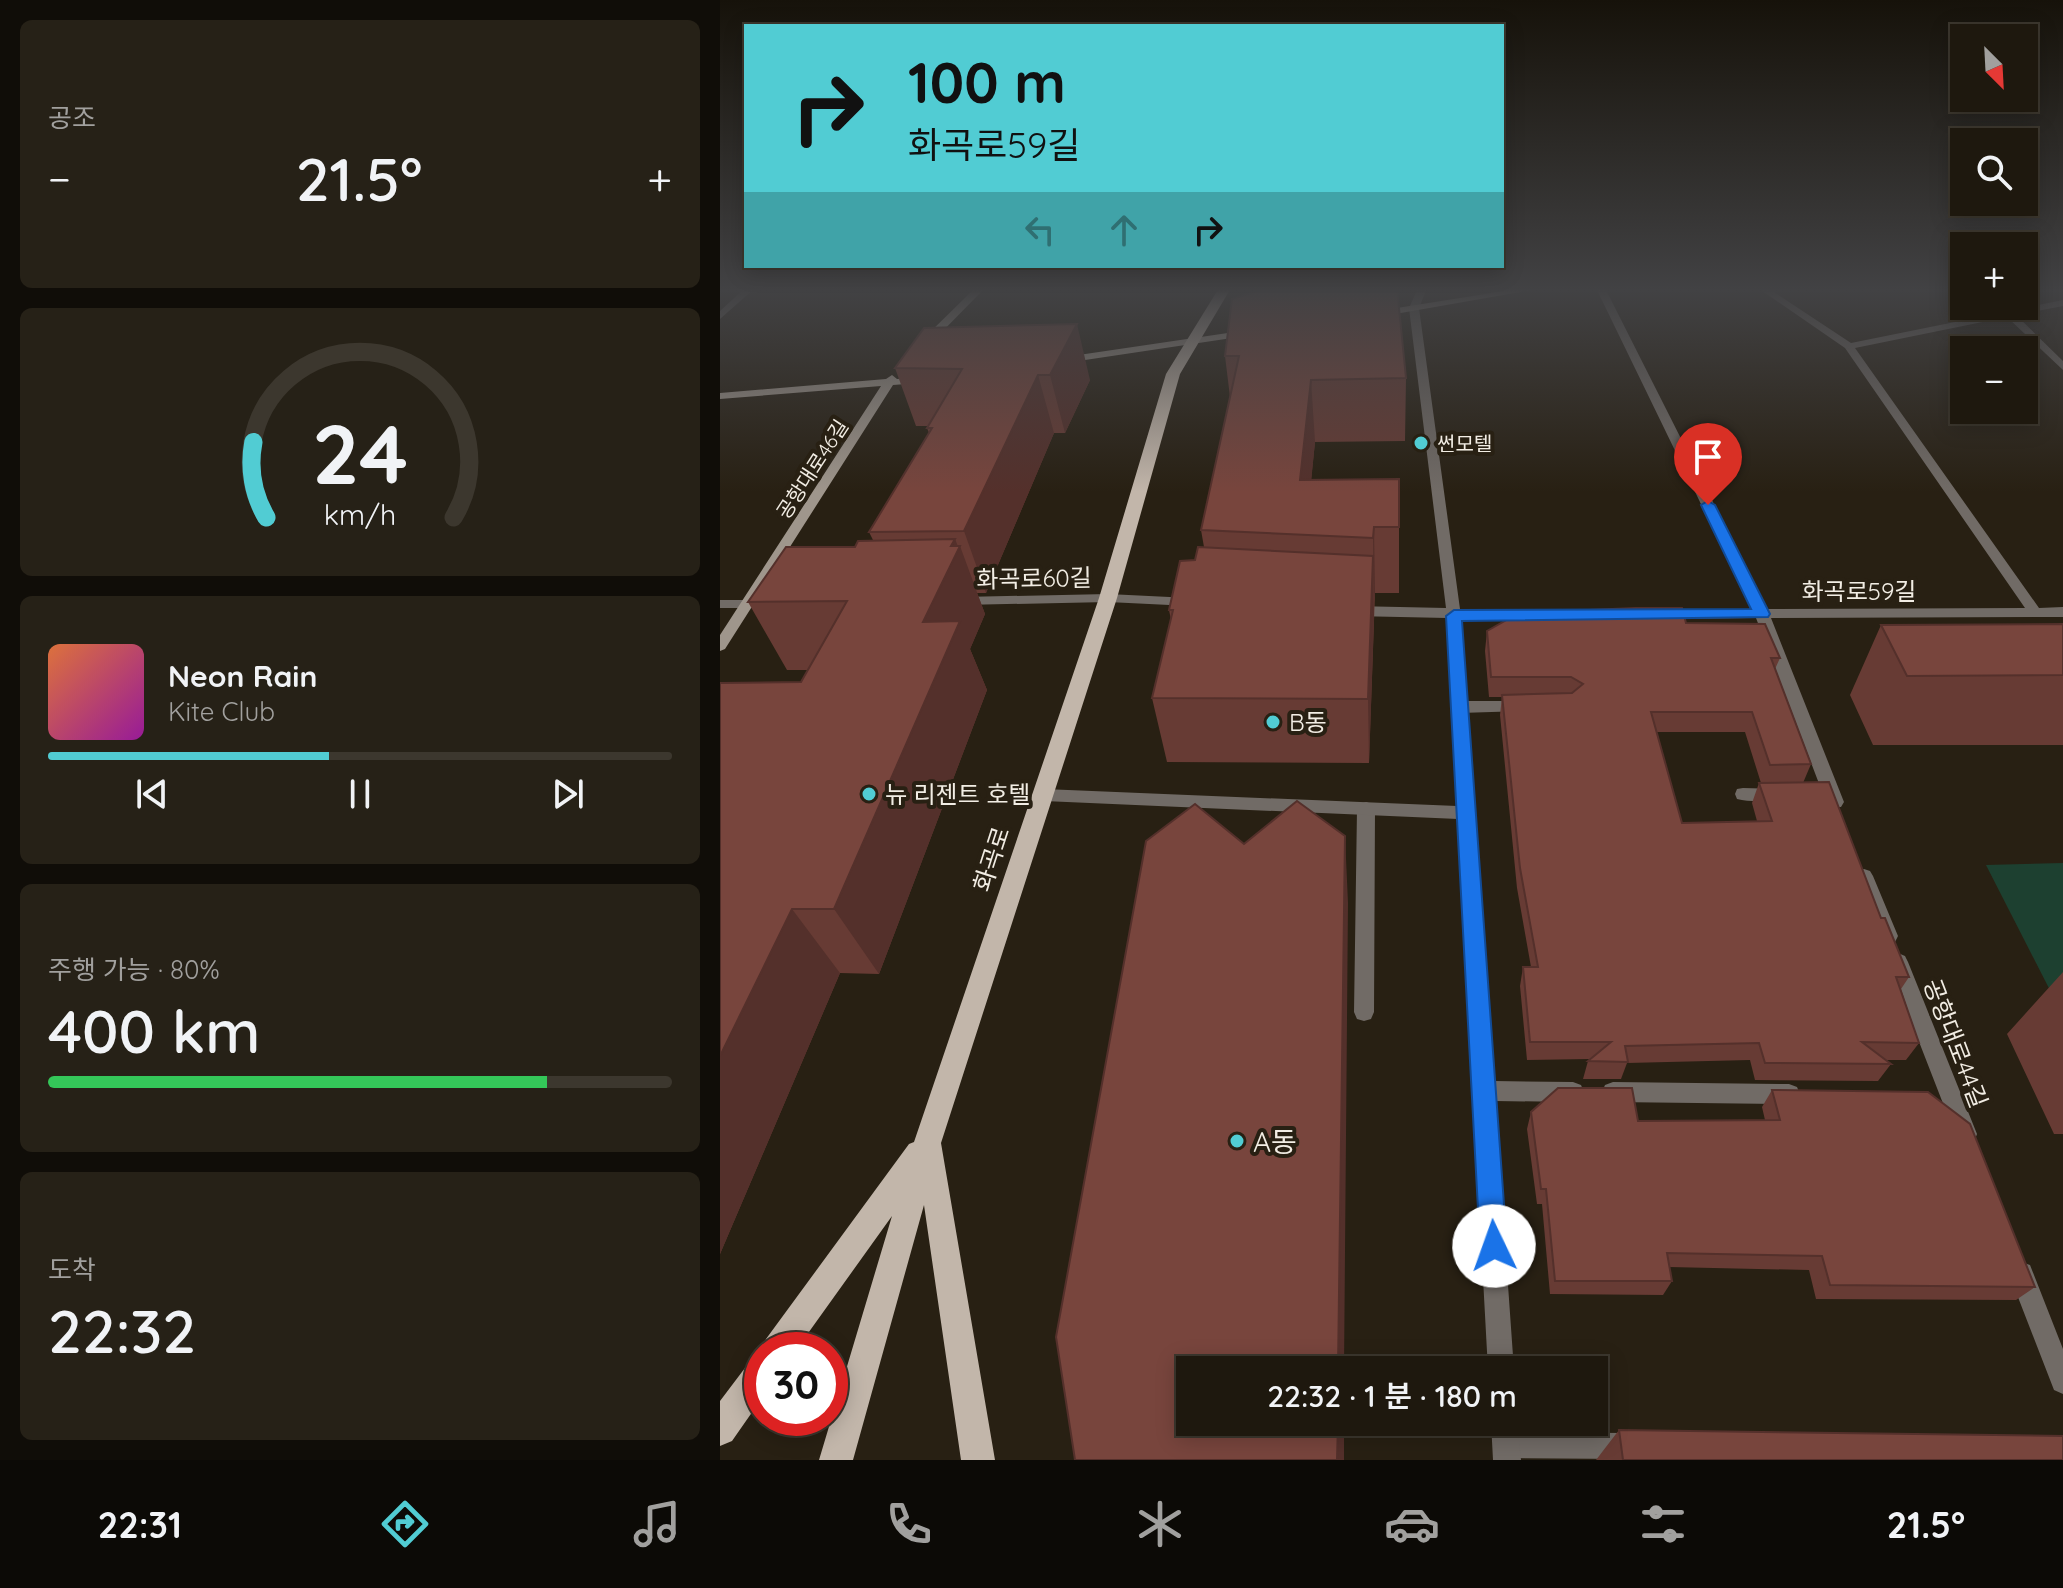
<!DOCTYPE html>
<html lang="ko">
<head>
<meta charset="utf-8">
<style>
  :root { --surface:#1e180e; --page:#262117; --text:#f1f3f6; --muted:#a1a09e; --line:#3c372e; --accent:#51ccd3 }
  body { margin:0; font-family:Quicksand,"Noto Sans KR",sans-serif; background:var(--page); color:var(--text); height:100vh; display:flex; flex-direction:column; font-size:30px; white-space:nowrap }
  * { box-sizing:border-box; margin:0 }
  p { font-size:26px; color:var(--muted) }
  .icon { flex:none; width:44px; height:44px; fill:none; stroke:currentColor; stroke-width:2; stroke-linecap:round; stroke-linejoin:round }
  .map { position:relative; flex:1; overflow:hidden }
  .sheet { display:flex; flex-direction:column; gap:20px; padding:20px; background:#100d08; width:720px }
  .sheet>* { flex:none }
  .banner { position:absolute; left:24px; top:24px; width:760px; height:244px; border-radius:0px; box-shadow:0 4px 20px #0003,0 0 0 2px var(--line); background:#51ccd3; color:#111; overflow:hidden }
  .needle { width:52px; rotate:156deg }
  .fabs { position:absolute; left:1230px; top:24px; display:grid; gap:16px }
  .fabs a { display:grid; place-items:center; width:88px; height:88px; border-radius:0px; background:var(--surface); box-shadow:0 4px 20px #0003,0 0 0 2px var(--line); font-size:40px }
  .speed { position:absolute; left:24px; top:1332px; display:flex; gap:16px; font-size:40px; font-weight:700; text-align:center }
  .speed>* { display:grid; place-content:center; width:104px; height:104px; border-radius:50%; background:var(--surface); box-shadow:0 4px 20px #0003,0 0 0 2px var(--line); line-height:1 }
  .speed .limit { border:12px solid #d22; background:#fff; color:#111 }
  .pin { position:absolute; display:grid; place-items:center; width:68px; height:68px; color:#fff; margin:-82px -34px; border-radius:50% 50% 50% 0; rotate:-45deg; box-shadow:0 0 8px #0007 }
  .pin .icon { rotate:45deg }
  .me { position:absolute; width:88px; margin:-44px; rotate:357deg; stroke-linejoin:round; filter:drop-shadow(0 0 6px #0008) }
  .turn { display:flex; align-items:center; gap:28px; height:168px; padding:0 32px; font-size:36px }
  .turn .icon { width:104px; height:104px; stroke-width:2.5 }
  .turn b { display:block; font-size:56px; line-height:68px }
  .lanes { display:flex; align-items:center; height:76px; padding:0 32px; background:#0003; justify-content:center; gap:40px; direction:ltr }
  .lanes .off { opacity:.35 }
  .big { font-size:60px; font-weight:600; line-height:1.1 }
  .sheet .card { flex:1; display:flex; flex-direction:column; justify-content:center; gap:12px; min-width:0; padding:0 28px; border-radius:12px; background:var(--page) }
  .sheet .dial { align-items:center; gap:0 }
  .dial svg { height:208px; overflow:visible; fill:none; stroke:var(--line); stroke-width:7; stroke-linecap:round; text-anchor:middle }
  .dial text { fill:var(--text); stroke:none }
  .song { display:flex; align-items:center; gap:24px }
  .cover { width:96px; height:96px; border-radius:12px; background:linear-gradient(135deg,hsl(20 70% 55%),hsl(300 70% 35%)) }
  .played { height:8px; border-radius:4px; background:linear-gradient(90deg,var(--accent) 45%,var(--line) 45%) }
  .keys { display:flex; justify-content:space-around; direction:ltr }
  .heat { display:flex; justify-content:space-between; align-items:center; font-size:44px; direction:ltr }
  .charge { height:12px; border-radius:6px; background:linear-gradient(90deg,#34c759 80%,var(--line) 0) }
  .trip { position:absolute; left:456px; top:1356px; width:432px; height:80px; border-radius:0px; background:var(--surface); box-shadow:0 4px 20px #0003,0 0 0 2px var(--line); font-weight:600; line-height:80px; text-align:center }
  .tabs { display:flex; height:128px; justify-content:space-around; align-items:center; background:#0c0a06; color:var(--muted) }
  .tabs .icon { width:56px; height:56px }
  .tabs .active { color:var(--accent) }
  .tabs b { font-size:36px; color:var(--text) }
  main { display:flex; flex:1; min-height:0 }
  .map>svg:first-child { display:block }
  .green { fill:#1d4030 }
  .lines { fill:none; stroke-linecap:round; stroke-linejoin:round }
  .lane { fill:#716b66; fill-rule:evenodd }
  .street { fill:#716b66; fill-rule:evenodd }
  .secondary { fill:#9f968c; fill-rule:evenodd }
  .primary { fill:#c2b6aa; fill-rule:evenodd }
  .wall { fill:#673b34; fill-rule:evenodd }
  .shaded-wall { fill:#54302b }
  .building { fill:#78453d; stroke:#54302b; stroke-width:2 }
  .route { fill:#1a73e8; stroke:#114b97; stroke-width:2 }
  .poi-dot { fill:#51ccd3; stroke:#282013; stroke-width:3 }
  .labels { text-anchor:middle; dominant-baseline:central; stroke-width:8; stroke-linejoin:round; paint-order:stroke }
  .far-poi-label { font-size:20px; fill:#f2ede4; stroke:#282013; text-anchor:start }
  .far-street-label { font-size:20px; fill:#f2ede4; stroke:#282013 }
  .street-label { font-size:24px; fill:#f2ede4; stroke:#282013 }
  .poi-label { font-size:24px; fill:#f2ede4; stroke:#282013; text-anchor:start }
  .near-poi-label { font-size:28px; fill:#f2ede4; stroke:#282013; text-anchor:start }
</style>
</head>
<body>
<main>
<section class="sheet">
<div class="card"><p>공조</p>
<div class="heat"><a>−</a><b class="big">21.5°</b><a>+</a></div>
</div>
<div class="card dial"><svg viewBox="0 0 100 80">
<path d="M14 69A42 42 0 1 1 86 69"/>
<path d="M14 69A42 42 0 0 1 9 40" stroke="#51ccd3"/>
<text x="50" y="56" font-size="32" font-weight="700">24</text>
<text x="50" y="72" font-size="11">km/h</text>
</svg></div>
<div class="card">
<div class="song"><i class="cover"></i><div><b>Neon Rain</b><p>Kite Club</p></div></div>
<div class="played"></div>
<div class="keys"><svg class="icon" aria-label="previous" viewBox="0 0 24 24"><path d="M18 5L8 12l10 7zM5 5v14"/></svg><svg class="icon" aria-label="pause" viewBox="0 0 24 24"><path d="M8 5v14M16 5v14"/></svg><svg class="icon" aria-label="next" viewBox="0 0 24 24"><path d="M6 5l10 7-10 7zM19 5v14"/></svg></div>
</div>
<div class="card"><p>주행 가능 · 80%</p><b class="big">400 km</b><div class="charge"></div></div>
<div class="card"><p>도착</p><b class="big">22:32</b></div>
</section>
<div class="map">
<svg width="1343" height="1460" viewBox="0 0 1343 1460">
  <rect width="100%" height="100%" fill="#282013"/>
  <path class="green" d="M 1343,863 L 1343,1000 L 1335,1000 L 1266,865 Z"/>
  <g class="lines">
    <path class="lane" d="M 740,701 L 803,701 L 811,706 L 803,711 L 740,713 L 732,707 Z
      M 1023,788 L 1060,789 L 1062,794 L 1060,799 C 1048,802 1029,802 1017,799 L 1015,794 L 1017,789 Z
      M 646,802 L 652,804 L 655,809 L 654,1012 L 651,1019 L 644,1021 L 637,1019 L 634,1012 L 637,809 L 640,804 Z
      M 786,1432 L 905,1433 L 914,1437 L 918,1446 L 914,1455 L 905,1459 L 786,1458 L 777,1454 L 773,1445 L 777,1436 Z"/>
    <path class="street" d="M 25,288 L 35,288 L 0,319 L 0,311 Z
      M 698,288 L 707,288 L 699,308 L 740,609 L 814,610 L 821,615 L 814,620 L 741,618 L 774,1081 L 853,1082 L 861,1085 L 864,1092 L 861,1099 L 853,1102 L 775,1101 L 794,1370 L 768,1370 L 738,819 L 324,801 L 318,800 L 316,795 L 318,790 L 324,789 L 737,806 L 727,618 L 633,616 L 626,611 L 633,606 L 726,608 L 689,308 Z
      M 876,288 L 885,288 L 1047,609 L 1305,608 L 1125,348 L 1038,288 L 1048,288 L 1131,343 L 1343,300 L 1343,306 L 1296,315 L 1343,361 L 1343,370 L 1287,317 L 1135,348 L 1319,608 L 1343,607 L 1343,617 L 1051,618 L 1124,802 L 1121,807 L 1109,807 L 1106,802 L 1036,618 L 945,619 L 938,614 L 945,609 L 1032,609 Z
      M 388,594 L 470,598 L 477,602 L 470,606 L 388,602 L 242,605 L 235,601 L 242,597 Z
      M 0,600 L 42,600 L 49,604 L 42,608 L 0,608 Z
      M 1144,869 L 1150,871 L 1153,876 L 1178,936 L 1175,942 L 1168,944 L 1161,942 L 1158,936 L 1135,876 L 1138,871 Z
      M 1178,953 L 1185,956 L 1188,962 L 1257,1134 L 1254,1142 L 1246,1145 L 1238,1142 L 1168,962 L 1171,956 Z
      M 893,1082 L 1069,1084 L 1077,1087 L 1080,1094 L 1077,1101 L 1069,1104 L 893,1102 L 885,1099 L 882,1092 L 885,1085 Z
      M 1301,1262 L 1310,1265 L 1343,1349 L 1343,1394 L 1334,1390 L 1289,1274 L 1292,1265 Z
      M 771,1422 L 797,1422 L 801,1460 L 773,1460 Z"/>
    <path class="secondary" d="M 255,288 L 265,288 L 211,343 L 203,343 L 203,339 Z
      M 803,288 L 823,288 L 658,317 L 653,314 L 658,311 Z
      M 528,330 L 532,331 L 532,335 L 345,363 L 340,360 L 345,357 Z
      M 172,375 L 177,379 L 199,377 L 204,380 L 199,383 L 173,385 L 5,649 L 0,651 L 0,635 L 161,386 L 0,399 L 0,393 L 166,379 Z"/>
    <path class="primary" d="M 499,288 L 511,288 L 460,374 L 397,598 L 221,1143 L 275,1460 L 241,1460 L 204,1205 L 133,1460 L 99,1460 L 172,1216 L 76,1350 L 41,1350 L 46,1339 L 189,1144 L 194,1142 L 379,598 L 446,374 Z
      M 42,1355 L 42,1398 L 12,1441 L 0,1446 L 0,1401 L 31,1360 Z"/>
  </g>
  <path class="wall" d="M 512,299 L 686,378 L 685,441 L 595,442 L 591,480 L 679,527 L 679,593 L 655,593 L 649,763 L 447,762 L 432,698 L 451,620 L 449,610 L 484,547 L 481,530 L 510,397 L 505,356 Z
    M 204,328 L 370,380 L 345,433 L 334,433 L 266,593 L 257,593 L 265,614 L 250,649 L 267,690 L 159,974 L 120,973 L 0,1254 L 0,683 L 81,682 L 88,670 L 67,670 L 28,602 L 135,547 L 153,540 L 149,532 L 209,433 L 207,428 L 208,426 L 196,426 L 175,368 Z
    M 966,623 L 1060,658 L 1055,669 L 1091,764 L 1083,783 L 1161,918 L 1189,977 L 1181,989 L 1199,1043 L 1186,1060 L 1166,1060 L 1171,1064 L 1158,1081 L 1035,1080 L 1030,1060 L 907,1063 L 901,1079 L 863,1079 L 868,1061 L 870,1059 L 807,1060 L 800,986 L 803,967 L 811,967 L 797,888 L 780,715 L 782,697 L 769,697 L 765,651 L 767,631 ZM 937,732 L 1025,732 L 1041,783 L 1039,783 L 1032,803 L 1037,821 L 962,823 Z
    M 1343,624 L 1343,745 L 1153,745 L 1130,695 L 1161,625 Z
    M 1343,972 L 1343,1134 L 1334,1134 L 1287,1034 Z
    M 1052,1090 L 1315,1287 L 1296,1300 L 1096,1299 L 1089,1270 L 949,1267 L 952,1281 L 943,1295 L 830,1294 L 822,1204 L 817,1204 L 807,1129 L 811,1112 L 918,1121 L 1045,1120 L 1042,1107 Z
    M 899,1430 L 903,1460 L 876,1460 Z"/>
  <path class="shaded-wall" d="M 357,324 L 370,380 L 345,433 L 330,375 Z
    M 318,375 L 334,433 L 266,593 L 244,531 Z
    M 591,380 L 595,442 L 586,535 L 580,480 Z
    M 654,527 L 655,593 L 654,604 L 653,538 Z
    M 235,539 L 239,549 L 240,546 L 265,614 L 250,649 L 267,690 L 159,974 L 114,909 L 203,622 Z
    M 653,556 L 654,619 L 649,763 L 648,699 Z
    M 625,836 L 628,903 L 624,1370 L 618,1370 Z
    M 72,909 L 120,973 L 0,1254 L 0,1056 Z
    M 618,1422 L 624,1422 L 624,1460 L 617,1460 Z"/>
  <path class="building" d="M 548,288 L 677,288 L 686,378 L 591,380 L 580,480 L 679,479 L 679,527 L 654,527 L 653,538 L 481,530 L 519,356 L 505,356 L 512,299 Z
    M 357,324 L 330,375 L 318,375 L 244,531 L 149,532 L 212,428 L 207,428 L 242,369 L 175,368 L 204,328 Z
    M 235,539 L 231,546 L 240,546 L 203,622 L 240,621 L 114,909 L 72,909 L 0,1056 L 0,683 L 81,682 L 127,601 L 28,602 L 66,547 L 135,547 L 138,541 Z
    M 478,547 L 653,556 L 648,699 L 432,698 L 453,610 L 449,610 L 460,561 L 475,560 Z
    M 915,608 L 962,608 L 966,623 L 1045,624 L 1060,658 L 1051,658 L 1091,764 L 1050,765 L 1032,712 L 931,712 L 962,823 L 1052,821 L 1039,783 L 1109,782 L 1161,918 L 1165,918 L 1189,977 L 1176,977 L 1199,1043 L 1142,1042 L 1171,1064 L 1045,1063 L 1039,1043 L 905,1046 L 908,1062 L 868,1061 L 891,1042 L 810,1042 L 803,967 L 818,967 L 800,868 L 782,695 L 852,693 L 863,684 L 851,677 L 771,677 L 767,631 L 799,613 Z
    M 1343,624 L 1343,675 L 1187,676 L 1161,625 Z
    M 577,801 L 625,836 L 618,1370 L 470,1370 L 470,1422 L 618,1422 L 617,1460 L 355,1460 L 336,1337 L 426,841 L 475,804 L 524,844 Z
    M 838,1088 L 912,1088 L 918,1121 L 1060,1120 L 1052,1090 L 1208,1092 L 1250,1124 L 1315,1287 L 1110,1285 L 1102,1256 L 947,1253 L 952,1281 L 835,1281 L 826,1189 L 821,1189 L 811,1112 Z
    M 899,1430 L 1343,1436 L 1343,1460 L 903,1460 Z"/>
  <linearGradient id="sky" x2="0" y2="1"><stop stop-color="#16120a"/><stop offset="0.59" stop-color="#424244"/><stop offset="1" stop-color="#424244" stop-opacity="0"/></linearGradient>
  <rect width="1343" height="492" fill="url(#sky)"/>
  <path class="route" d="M 988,501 L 995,505 L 1050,614 L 1048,617 L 742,621 L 787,1246 L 783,1256 L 774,1260 L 764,1256 L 760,1246 L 726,616 L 734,610 L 1031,609 L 981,505 Z"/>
  <g class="poi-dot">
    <circle cx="701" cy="443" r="8"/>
    <circle cx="553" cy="722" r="8"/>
    <circle cx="149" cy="794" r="8"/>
    <circle cx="517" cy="1141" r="8"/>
  </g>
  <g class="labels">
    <g class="far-poi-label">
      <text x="717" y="443">썬모텔</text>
    </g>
    <g class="far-street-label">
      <text transform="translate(92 469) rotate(-57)">공항대로46길</text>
    </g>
    <g class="street-label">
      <text transform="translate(314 578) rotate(-1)">화곡로60길</text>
      <text x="1139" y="591">화곡로59길</text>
      <text transform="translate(271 859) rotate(-72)">화곡로</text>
      <text transform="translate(1236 1043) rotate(69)">공항대로44길</text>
    </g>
    <g class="poi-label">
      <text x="569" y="722">B동</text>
      <text x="165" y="794">뉴 리젠트 호텔</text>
    </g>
    <g class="near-poi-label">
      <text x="533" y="1141">A동</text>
    </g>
  </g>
</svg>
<div class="fabs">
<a><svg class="needle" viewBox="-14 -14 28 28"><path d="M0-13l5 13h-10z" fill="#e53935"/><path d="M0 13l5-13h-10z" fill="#a1a09e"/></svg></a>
<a><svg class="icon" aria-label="search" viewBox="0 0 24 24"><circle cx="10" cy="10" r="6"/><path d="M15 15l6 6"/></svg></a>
<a>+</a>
<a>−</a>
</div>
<div class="speed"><div class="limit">30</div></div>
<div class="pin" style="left:988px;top:505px;background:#d93025"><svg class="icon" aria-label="arrive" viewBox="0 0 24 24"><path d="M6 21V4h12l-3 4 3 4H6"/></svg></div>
<svg class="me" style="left:774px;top:1246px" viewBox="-20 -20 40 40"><circle r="19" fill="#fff"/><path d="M0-13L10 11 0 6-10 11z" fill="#1a73e8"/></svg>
<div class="trip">22:32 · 1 분 · 180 m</div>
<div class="banner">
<div class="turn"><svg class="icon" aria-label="right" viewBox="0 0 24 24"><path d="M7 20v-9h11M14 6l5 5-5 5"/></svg><div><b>100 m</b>화곡로59길</div></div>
<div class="lanes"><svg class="icon off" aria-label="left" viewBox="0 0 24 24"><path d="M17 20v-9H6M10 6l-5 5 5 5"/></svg><svg class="icon off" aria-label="ahead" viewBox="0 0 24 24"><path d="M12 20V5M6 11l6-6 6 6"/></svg><svg class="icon" aria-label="right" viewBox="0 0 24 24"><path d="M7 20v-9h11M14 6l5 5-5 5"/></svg></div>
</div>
</div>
</main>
<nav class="tabs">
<b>22:31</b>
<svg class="icon active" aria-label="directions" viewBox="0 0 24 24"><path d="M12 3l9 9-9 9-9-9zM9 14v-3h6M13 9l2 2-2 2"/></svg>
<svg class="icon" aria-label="music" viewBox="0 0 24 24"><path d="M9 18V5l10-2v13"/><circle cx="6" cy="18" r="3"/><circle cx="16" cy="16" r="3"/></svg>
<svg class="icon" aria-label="phone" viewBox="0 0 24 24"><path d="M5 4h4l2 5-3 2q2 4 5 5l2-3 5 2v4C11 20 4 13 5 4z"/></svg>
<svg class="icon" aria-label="climate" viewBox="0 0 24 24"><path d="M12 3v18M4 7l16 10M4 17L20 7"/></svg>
<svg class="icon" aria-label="car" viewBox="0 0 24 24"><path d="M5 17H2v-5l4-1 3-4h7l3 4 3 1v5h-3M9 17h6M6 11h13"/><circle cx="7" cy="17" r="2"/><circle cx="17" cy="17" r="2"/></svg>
<svg class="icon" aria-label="filters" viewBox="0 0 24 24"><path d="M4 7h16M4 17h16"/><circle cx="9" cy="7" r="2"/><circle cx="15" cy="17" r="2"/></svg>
<b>21.5°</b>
</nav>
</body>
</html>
